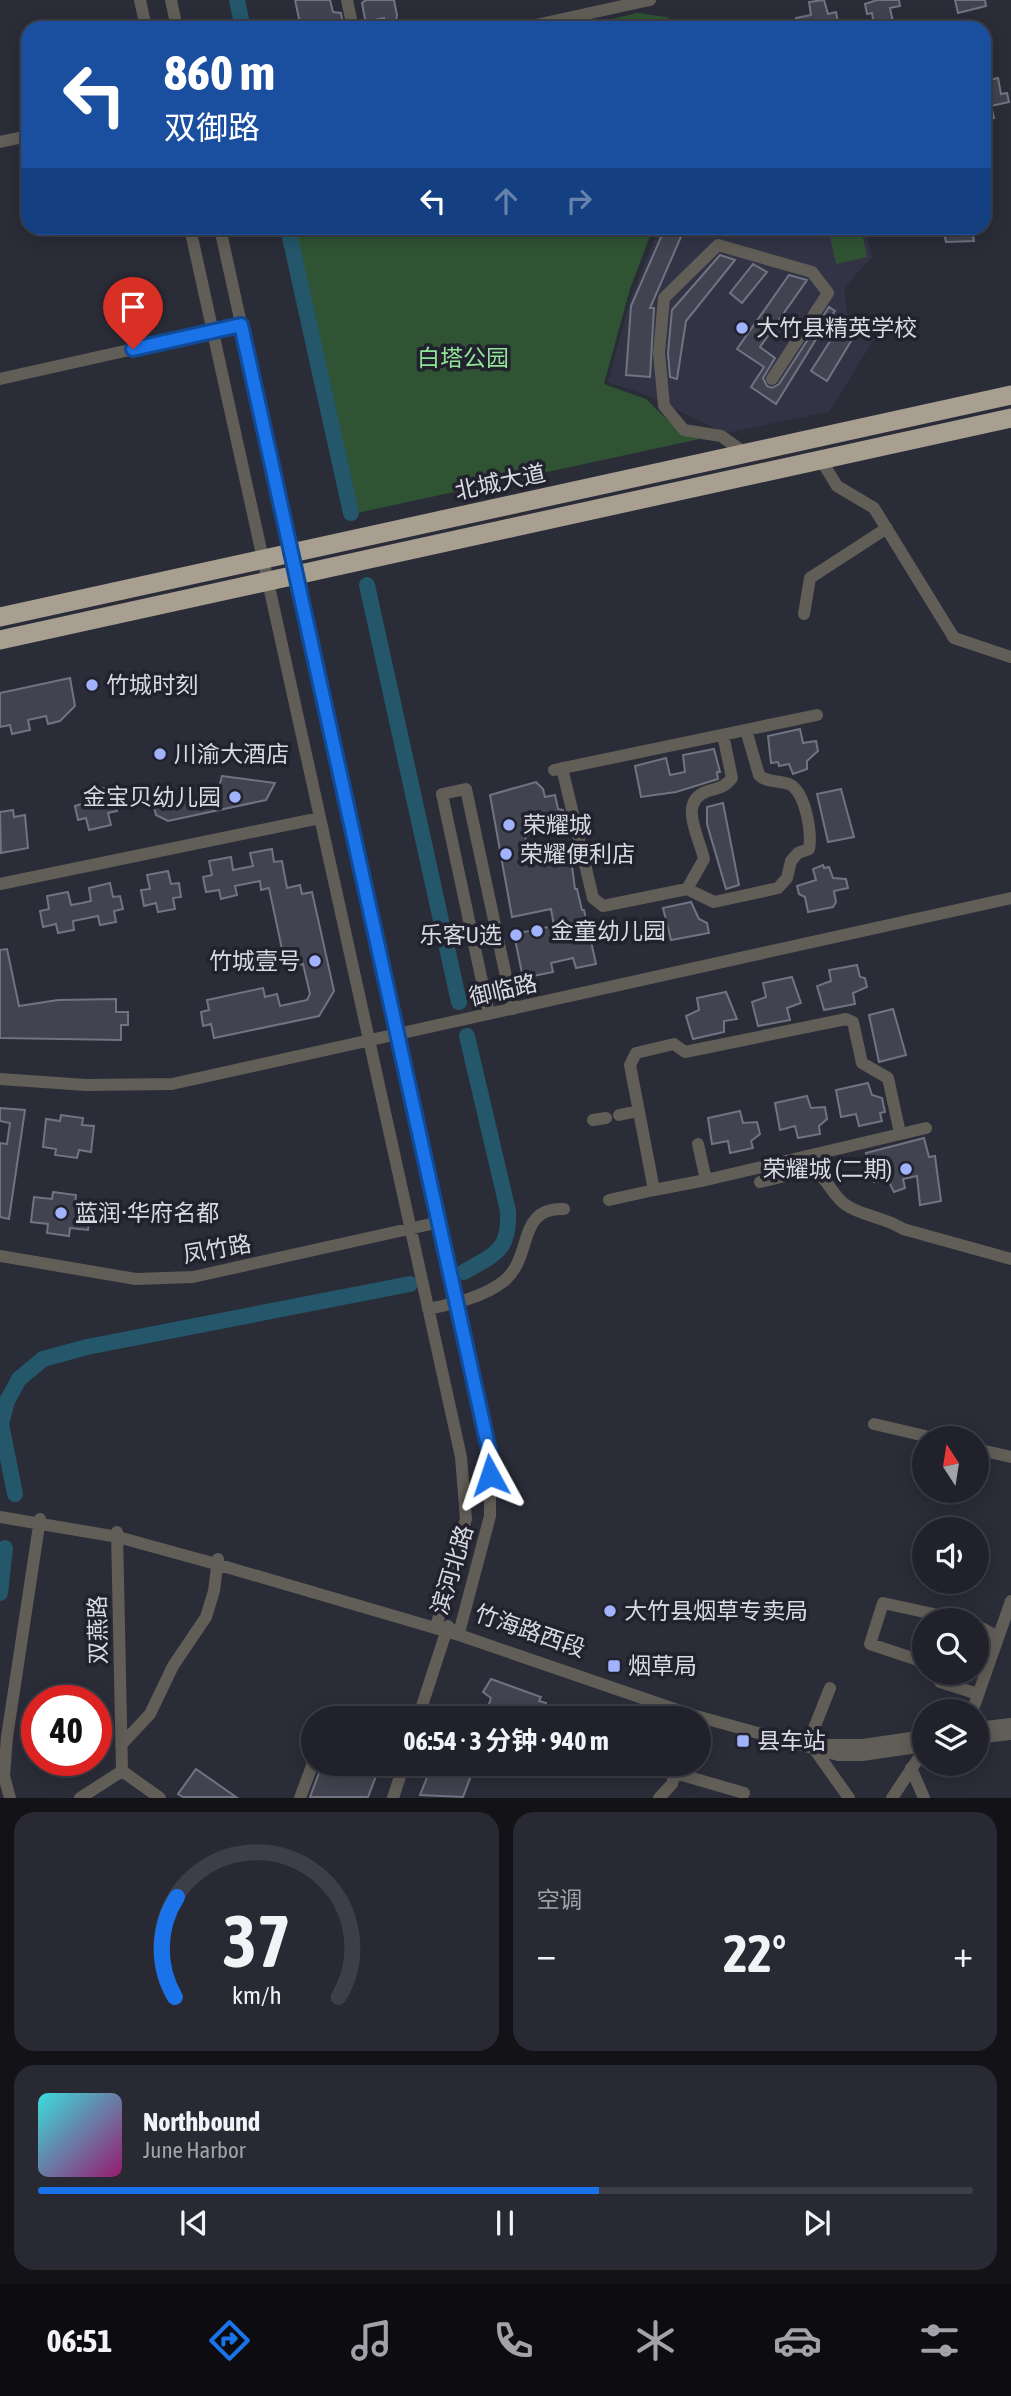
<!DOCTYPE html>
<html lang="zh">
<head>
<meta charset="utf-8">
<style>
  :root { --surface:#20212a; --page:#282932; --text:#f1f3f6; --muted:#a2a3a8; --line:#3d3e47; --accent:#1a73e8 }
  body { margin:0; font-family:"Asap Condensed","Noto Sans SC",sans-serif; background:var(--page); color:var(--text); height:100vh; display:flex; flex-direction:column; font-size:26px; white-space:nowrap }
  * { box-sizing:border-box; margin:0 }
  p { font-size:23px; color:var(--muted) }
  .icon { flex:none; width:38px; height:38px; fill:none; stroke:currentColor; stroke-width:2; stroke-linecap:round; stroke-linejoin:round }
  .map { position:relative; height:1798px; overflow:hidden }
  .panel { display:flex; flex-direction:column; gap:14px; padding:14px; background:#121217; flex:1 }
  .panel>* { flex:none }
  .hud { position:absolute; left:21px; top:21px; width:970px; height:214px; border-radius:21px; box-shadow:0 4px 18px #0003,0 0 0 2px var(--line); background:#1a4fa0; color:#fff; overflow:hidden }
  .needle { width:46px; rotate:348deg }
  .buttons { position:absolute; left:912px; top:1426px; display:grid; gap:14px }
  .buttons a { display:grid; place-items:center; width:77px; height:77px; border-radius:50%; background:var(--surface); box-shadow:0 4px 18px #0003,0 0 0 2px var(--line); font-size:35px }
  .speed { position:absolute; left:21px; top:1685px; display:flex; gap:14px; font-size:35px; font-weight:700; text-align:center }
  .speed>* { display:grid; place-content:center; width:91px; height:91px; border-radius:50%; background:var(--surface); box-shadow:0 4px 18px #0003,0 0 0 2px var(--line); line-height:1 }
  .speed .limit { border:10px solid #d22; background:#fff; color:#111 }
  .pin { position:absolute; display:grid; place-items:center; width:60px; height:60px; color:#fff; margin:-72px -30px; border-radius:50% 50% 50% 0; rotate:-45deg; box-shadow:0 0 7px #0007 }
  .pin .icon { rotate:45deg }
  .me { position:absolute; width:77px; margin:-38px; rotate:355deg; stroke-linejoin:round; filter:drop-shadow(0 0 5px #0008) }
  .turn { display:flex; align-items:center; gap:24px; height:147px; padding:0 28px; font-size:32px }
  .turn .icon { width:91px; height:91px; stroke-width:2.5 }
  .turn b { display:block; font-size:49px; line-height:60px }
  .lanes { display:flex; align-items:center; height:66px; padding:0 28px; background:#0003; justify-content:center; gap:35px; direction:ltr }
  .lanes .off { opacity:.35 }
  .big { font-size:52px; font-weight:700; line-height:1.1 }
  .panel .tile { flex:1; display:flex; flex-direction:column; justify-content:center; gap:10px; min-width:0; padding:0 24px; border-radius:21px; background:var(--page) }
  .panel .dial { align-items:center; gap:0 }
  .dial svg { height:182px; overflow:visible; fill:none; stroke:var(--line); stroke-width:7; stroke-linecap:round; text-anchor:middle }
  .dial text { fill:var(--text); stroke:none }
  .song { display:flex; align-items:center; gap:21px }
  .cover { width:84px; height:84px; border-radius:10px; background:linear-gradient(135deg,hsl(180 70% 55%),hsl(320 70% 35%)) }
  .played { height:7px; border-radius:4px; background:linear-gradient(90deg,var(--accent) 60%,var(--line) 60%) }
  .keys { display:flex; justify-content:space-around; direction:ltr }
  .heat { display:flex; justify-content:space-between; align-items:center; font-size:38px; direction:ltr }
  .panel .tiles { flex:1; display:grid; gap:14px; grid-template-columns:1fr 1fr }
  .tile:last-child { grid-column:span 2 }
  .trip { position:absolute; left:301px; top:1706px; width:410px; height:70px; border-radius:35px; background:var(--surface); box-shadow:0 4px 18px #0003,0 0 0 2px var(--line); font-weight:700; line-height:70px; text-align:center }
  .menu { display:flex; height:112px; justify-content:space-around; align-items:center; background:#0d0d11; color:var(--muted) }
  .menu .icon { width:49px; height:49px }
  .menu .active { color:var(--accent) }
  .menu b { font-size:32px; color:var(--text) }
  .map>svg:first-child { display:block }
  .built { fill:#323446 }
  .green { fill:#2f5333 }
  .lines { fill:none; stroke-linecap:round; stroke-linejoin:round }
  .river { stroke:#235769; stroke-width:16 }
  .building { fill:#414350; stroke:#717382; stroke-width:2 }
  .minor { stroke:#615d57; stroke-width:12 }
  .highway { stroke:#a89f91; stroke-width:19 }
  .route-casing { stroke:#114b97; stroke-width:18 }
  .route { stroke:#1a73e8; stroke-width:12 }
  .poi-dot { fill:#a1b3fd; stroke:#21222e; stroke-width:2.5 }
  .labels { text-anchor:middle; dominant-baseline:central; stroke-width:7; stroke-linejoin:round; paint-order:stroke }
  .poi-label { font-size:23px; fill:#d8d9e1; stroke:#21222e; text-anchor:start }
  .park-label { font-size:23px; fill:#90e397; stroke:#21222e }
  .street-label { font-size:23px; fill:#d8d9e1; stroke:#21222e }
</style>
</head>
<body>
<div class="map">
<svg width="1011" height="1798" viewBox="0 0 1011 1798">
  <rect width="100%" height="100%" fill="#2a2c38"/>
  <path class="built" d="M 659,228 L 865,228 L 872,257 L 844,288 L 848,319 L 876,336 L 829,412 L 725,433 L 646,395 L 608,382 L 630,300 Z"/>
  <path class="green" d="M 637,13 L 667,17 L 677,28 L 574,28 Z
    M 295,228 L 653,228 L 630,289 L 604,384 L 646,399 L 678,430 L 709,437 L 357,513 Z
    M 828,228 L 861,228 L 867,257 L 836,264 Z"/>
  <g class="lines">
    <path class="river" d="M 237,0 L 243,28
      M 288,228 L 351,513
      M 367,585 L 459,1002
      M 464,1272 C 495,1254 510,1251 508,1211 L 467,1036
      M 15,1494 L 1,1424 L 7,1401 L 19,1379 L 43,1359 L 87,1347 L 410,1284
      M 0,1593 L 5,1548"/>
  </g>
  <path class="building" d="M 295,0 L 330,0 L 333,12 L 341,13 L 343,24 L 337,28 L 301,28 Z
    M 366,0 L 394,0 L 397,15 L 395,26 L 386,28 L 384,18 L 369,21 L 365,19 L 362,3 Z
    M 824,0 L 828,14 L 836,12 L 838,22 L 821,28 L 798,28 L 796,18 L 811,15 L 809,2 Z
    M 877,0 L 899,0 L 900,6 L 890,8 L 893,22 L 874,25 L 872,13 L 867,14 L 865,4 Z
    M 955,0 L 985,0 L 986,6 L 958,13 Z
    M 998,78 L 1001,94 L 1007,93 L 1009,102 L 991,106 L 994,118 L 984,120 L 984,81 Z
    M 665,228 L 683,232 L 650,308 L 654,308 L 650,377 L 626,375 L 631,306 Z
    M 943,228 L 972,230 L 974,241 L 946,242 Z
    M 720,255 L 735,260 L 686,321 L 677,379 L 670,377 L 668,353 L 672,310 Z
    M 753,264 L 767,272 L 742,303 L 730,293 Z
    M 789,275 L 807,280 L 760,347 L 775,358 L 763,378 L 767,386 L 772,388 L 779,384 L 829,307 L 835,311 L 832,315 L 857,331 L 827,381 L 811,371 L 834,335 L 823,328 L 776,404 L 751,387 L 764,367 L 737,349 Z
    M 70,678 L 75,706 L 60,721 L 48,724 L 46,716 L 28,720 L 30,730 L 12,734 L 10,725 L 0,727 L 0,693 Z
    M 800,729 L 803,743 L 816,741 L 818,751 L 807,761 L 807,769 L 793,774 L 789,764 L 779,766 L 778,762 L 771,763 L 768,736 Z
    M 714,749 L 720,772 L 717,772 L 718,779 L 676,792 L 641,797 L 635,766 L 666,758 L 670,775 L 685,772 L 683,755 Z
    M 222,776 L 275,783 L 266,800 L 168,821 L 156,815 L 154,807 L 217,794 Z
    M 536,782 L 543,789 L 545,797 L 555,795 L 558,809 L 563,810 L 565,827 L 525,836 L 530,859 L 560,854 L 561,859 L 571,858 L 575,889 L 577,889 L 582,910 L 584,910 L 596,964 L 576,968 L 573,958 L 551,963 L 553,972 L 523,978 L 514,934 L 554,926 L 551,909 L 512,917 L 490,795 Z
    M 105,788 L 107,798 L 113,796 L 117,811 L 108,813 L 111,825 L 89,830 L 86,818 L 78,820 L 75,806 L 85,803 L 82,793 Z
    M 841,789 L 854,837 L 828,842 L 817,794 Z
    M 723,803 L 739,885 L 726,889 L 707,824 L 707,807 Z
    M 13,810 L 14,817 L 25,815 L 28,848 L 1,853 L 0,812 Z
    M 272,849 L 274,862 L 282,861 L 287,888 L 300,885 L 302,894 L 312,892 L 334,991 L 319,1016 L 214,1038 L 211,1024 L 203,1026 L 201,1012 L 209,1010 L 207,1000 L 263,988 L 265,997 L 277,994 L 280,1006 L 307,1000 L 310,994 L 303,964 L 286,968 L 269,888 L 261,890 L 260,881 L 235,886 L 237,895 L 221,899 L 219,890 L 206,892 L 203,877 L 212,875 L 209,861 L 231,857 L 233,870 L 253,866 L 250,853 Z
    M 823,865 L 824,868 L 829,867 L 833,878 L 846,879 L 848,888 L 834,891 L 836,902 L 833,907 L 808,912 L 805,897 L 799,894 L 797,886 L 816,880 L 813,869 Z
    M 168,871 L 171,884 L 179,883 L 181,897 L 173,898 L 175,909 L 158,912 L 156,903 L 144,906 L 141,890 L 150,889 L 147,875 Z
    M 110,883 L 113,897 L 120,896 L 123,909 L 114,911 L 116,922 L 100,925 L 98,916 L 73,921 L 74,930 L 58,933 L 56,924 L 43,927 L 40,911 L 49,909 L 47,896 L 68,892 L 71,905 L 82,903 L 91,901 L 89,888 Z
    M 691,902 L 699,919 L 707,923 L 709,933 L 671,940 L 663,908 Z
    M 7,949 L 19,1006 L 58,1000 L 116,999 L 116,1012 L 128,1012 L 128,1025 L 121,1025 L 121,1040 L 0,1038 L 0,950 Z
    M 857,965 L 860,977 L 865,978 L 867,987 L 853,993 L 855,1004 L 824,1010 L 817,986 L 831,981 L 829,970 Z
    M 792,977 L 801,1003 L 787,1008 L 790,1020 L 758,1026 L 752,1002 L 766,997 L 763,983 Z
    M 726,992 L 737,1019 L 724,1021 L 724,1032 L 693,1039 L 686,1016 L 699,1010 L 697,998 Z
    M 893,1009 L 906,1055 L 879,1062 L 869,1015 Z
    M 868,1083 L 872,1095 L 882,1098 L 885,1112 L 880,1113 L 882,1121 L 859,1126 L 856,1114 L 841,1117 L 836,1090 Z
    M 807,1096 L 811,1108 L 825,1107 L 827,1119 L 819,1126 L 820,1134 L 798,1138 L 795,1126 L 780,1130 L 775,1103 Z
    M 0,1108 L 25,1110 L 9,1219 L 0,1217 L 0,1143 L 7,1144 L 10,1123 L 0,1121 Z
    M 740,1111 L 743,1123 L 757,1122 L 760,1134 L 751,1141 L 753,1148 L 730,1153 L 728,1141 L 712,1144 L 708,1118 Z
    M 61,1115 L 83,1118 L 82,1125 L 94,1126 L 91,1152 L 79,1150 L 77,1158 L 55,1155 L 56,1149 L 43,1147 L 46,1119 L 60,1121 Z
    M 924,1138 L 929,1157 L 935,1156 L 941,1201 L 920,1205 L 917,1176 L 903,1179 L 905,1188 L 894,1192 L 888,1180 L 874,1182 L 866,1153 Z
    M 53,1192 L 76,1195 L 75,1203 L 91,1205 L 88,1230 L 70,1228 L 69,1236 L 47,1233 L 48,1224 L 31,1222 L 34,1197 L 52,1199 Z
    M 491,1679 L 541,1697 L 539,1701 L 546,1703 L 541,1718 L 504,1718 L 486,1713 L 491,1698 L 483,1692 Z
    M 334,1764 L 374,1765 L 378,1771 L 368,1797 L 310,1797 L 322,1765 L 332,1769 Z
    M 446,1764 L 456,1764 L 472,1773 L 463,1797 L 420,1795 L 430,1770 L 442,1774 Z
    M 196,1769 L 236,1797 L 183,1797 L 178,1794 Z"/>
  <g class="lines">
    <path class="minor" d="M 140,0 L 146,28
      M 171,0 L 177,28
      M 347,0 L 353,28
      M 522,28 L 650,0
      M 0,142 L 28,136
      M 190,228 L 461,1457 L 466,1519 L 437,1623 L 446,1632
      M 220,228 L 490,1455 L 490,1516 L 460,1629 L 446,1632
      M 0,379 L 241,325
      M 745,453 L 721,436 L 684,430 L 664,406 L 659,353 L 664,298 L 718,245 L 812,272 L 828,293 L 772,379
      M 821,460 L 837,486 L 874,508 L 954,638 L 1011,657
      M 804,614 L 810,578 L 887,528
      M 562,768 L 593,898 L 603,906 L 687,889 L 714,902 L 778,888 L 787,878 L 791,861 L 798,853 L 809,849 C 812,833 806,795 791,785 C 781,780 766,783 759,775 L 746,730
      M 554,770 L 817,715
      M 0,884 L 320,818
      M 687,889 L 704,859 C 699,836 677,801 708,791 C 719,788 725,787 732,778 L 723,735
      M 489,1014 L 442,794 L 466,789 L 513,1009
      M 0,1079 L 86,1085 L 172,1084 L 1011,898
      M 619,1115 L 638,1111
      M 593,1120 L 606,1118
      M 698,1144 L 706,1180 L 654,1190 L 630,1065 L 636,1053 L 674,1044 L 685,1052 L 846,1019 L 853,1022 L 862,1063 L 888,1078 L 900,1133
      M 706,1180 L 926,1128
      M 760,1182 L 813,1169 C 828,1178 832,1196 846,1205 C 864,1217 885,1217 903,1229 L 1011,1259
      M 609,1200 L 654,1190
      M 0,1256 L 136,1279 L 193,1277 L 440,1222
      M 428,1309 C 453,1304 484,1297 504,1281 C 534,1256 516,1207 564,1209
      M 874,1424 L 934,1438
      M 976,1449 L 1011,1457
      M 0,1517 L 118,1537 L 216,1564 L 459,1635 L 689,1714 L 838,1755 L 862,1755 L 924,1746
      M 117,1532 L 122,1771
      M 976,1625 L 998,1637
      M 924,1662 L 870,1644 L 883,1603 L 961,1620
      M 934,1673 L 940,1682 L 978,1694
      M 972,1712 L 1011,1601
      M 418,1718 L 448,1626
      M 976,1728 L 1011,1724
      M 976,1738 L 1011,1734
      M 809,1741 L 830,1688
      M 121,1745 L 150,1714 L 173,1666 L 206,1617 L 214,1591 L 218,1559
      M 824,1745 L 863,1745 L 924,1736
      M 815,1750 L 849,1798
      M 383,1764 L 402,1769
      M 911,1768 L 924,1798
      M 122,1771 L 160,1798
      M 675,1773 L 744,1793
      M 10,1798 L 4,1776 L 7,1737 L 40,1519
      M 80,1798 L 122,1771
      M 300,1798 L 313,1763
      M 393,1798 L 404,1764
      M 659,1798 L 672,1784 L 677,1764
      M 892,1798 L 924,1750"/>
    <path class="highway" d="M 0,617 L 1011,395
      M 0,640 L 1011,418"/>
  </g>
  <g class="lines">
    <defs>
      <path id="route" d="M 133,349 L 241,325 L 490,1455 L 490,1475"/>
    </defs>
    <use href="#route" class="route-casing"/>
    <use href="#route" class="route"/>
  </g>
  <g class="poi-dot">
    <circle cx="742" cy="328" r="7"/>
    <circle cx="92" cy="685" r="7"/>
    <circle cx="160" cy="754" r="7"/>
    <circle cx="235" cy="797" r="7"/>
    <circle cx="509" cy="825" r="7"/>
    <circle cx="506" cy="854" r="7"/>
    <circle cx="537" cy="931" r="7"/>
    <circle cx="516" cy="935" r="7"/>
    <circle cx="315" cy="961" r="7"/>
    <circle cx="906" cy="1169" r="7"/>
    <circle cx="61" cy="1213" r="7"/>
    <circle cx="610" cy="1611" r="7"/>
    <rect x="607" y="1659" width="14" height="14" rx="3.5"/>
    <rect x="736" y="1734" width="14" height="14" rx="3.5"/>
  </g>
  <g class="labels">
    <g class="poi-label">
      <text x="756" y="328">大竹县精英学校</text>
      <text x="106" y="685">竹城时刻</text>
      <text x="174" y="754">川渝大酒店</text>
      <text x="221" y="797" text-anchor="end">金宝贝幼儿园</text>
      <text x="523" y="825">荣耀城</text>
      <text x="520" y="854">荣耀便利店</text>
      <text x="551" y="931">金童幼儿园</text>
      <text x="502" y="935" text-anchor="end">乐客U选</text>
      <text x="301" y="961" text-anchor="end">竹城壹号</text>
      <text x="892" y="1169" text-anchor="end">荣耀城 (二期)</text>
      <text x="75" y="1213">蓝润•华府名都</text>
      <text x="624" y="1611">大竹县烟草专卖局</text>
      <text x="628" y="1666">烟草局</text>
      <text x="757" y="1741">县车站</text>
    </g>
    <g class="park-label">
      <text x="463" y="358">白塔公园</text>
    </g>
    <g class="street-label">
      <text transform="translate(500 482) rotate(-12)">北城大道</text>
      <text transform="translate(503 990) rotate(-13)">御临路</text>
      <text transform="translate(217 1249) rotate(-10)">凤竹路</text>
      <text transform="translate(452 1570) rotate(-73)">滨河北路</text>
      <text transform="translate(98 1630) rotate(-91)">双燕路</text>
      <text transform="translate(530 1631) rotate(19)">竹海路西段</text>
    </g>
  </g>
</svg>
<div class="buttons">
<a><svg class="needle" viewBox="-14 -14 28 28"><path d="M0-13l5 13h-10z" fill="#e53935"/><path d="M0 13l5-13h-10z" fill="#a2a3a8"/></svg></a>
<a><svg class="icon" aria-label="sound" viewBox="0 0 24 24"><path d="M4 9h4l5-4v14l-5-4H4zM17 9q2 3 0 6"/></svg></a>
<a><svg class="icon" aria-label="search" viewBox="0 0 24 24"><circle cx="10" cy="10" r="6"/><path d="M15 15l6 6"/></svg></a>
<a><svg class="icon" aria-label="layers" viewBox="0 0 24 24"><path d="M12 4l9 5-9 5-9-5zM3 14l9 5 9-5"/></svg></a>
</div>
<div class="speed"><div class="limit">40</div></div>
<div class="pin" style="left:133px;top:349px;background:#d93025"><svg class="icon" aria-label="arrive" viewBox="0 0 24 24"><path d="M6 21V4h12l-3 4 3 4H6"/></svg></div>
<svg class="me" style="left:490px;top:1475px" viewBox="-20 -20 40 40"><path d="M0-17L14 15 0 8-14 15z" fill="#1a73e8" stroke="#fff" stroke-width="4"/></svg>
<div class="trip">06:54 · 3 分钟 · 940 m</div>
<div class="hud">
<div class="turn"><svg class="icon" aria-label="left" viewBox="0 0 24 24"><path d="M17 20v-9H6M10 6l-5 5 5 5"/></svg><div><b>860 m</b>双御路</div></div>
<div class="lanes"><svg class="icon" aria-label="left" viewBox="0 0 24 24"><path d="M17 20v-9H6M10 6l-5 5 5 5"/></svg><svg class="icon off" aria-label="ahead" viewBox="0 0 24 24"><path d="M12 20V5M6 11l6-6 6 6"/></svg><svg class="icon off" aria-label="right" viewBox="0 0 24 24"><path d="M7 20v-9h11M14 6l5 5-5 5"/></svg></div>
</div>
</div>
<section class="panel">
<div class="tiles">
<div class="tile dial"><svg viewBox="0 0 100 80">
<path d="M14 69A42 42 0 1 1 86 69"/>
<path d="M14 69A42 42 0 0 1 15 25" stroke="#1a73e8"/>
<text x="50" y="56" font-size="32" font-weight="700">37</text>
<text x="50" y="72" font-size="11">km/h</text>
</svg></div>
<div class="tile"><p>空调</p>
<div class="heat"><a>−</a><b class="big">22°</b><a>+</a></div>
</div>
<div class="tile">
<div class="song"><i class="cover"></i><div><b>Northbound</b><p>June Harbor</p></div></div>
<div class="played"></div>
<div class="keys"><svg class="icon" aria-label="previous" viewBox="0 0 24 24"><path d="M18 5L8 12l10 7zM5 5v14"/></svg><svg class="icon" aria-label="pause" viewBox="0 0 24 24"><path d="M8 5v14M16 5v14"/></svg><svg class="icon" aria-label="next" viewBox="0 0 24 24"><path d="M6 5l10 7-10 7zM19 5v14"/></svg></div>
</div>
</div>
</section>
<nav class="menu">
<b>06:51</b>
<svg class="icon active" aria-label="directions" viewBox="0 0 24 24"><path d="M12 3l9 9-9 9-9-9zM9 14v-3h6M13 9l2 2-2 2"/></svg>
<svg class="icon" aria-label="music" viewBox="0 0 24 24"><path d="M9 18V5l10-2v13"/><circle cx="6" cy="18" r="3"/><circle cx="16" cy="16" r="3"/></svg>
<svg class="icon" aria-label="phone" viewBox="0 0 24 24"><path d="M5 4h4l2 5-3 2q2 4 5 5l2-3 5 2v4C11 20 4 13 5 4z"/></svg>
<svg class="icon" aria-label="climate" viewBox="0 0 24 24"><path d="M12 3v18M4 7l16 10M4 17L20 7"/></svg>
<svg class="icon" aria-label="car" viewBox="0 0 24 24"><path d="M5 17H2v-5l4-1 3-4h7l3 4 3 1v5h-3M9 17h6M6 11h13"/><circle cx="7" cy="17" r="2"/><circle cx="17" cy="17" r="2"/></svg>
<svg class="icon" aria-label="filters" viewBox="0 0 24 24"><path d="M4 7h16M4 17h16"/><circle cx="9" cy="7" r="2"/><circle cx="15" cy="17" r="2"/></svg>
</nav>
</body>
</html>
